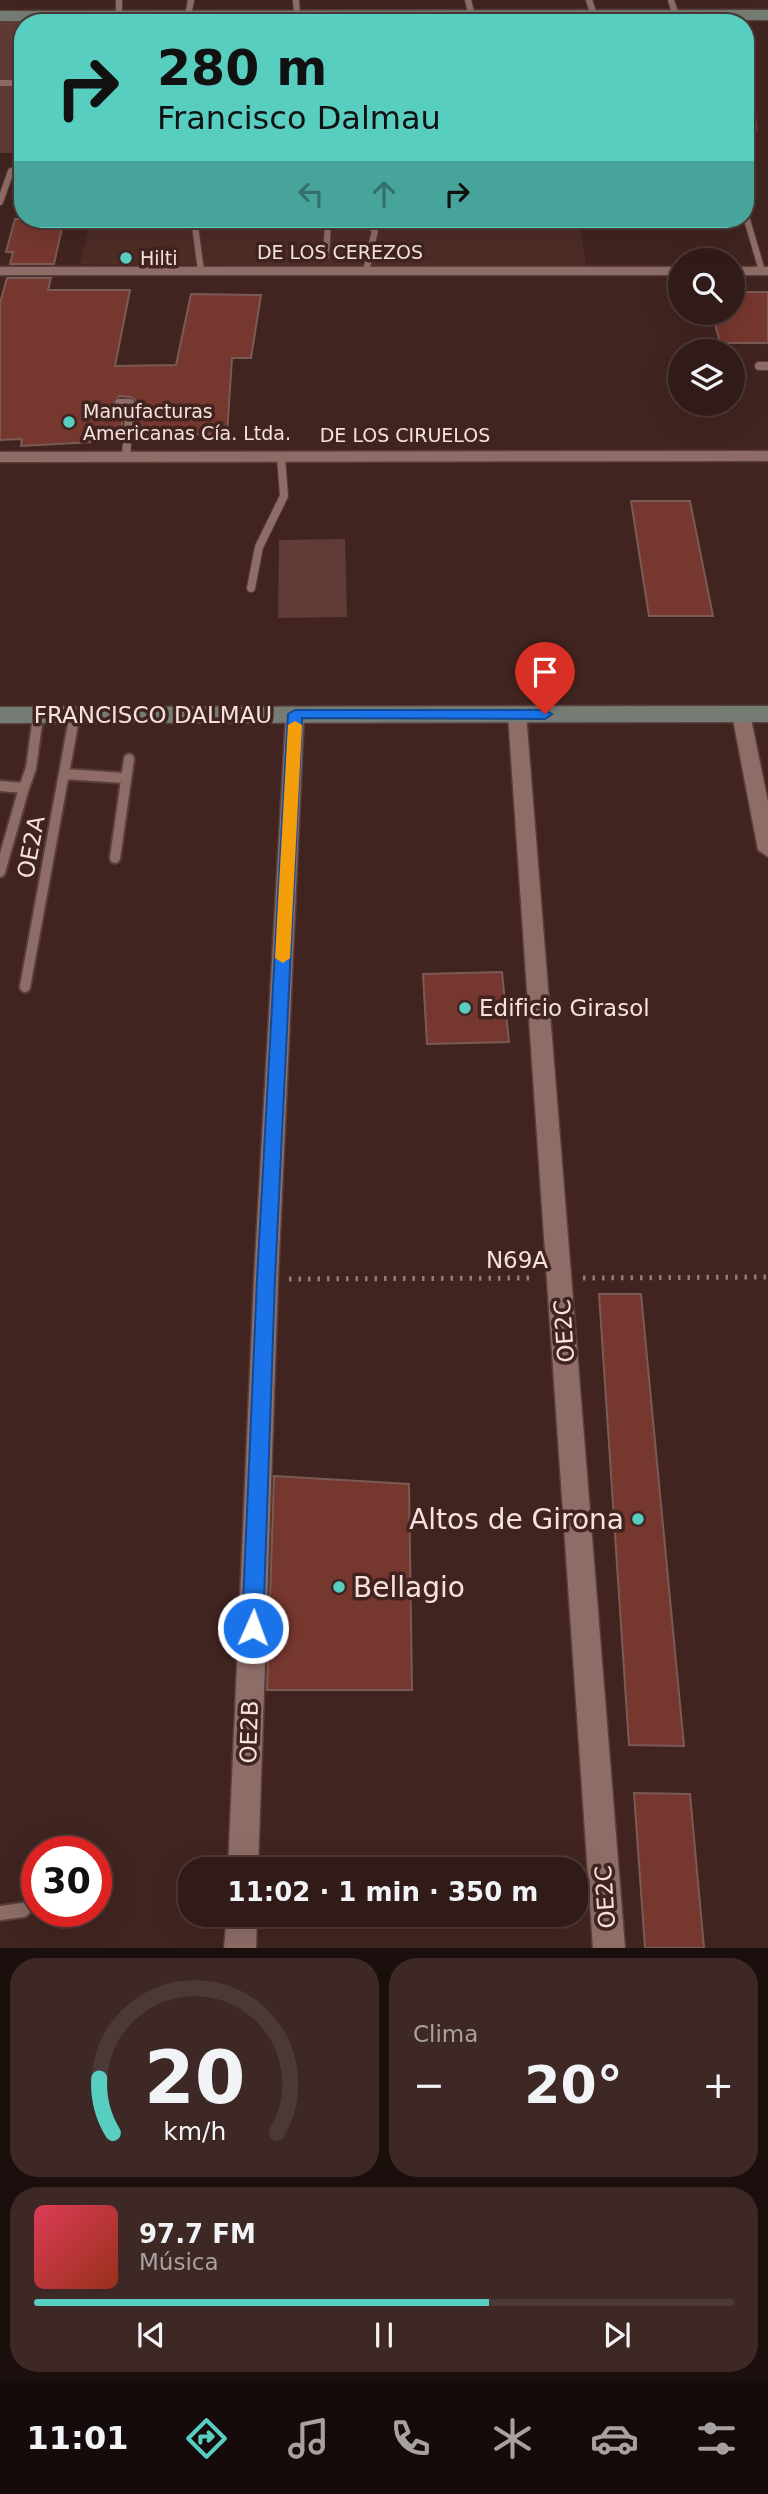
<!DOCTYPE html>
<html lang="es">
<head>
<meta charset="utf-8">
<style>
  :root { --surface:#311b18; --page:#3d2825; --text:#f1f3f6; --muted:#a8a1a2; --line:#4c3937; --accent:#58cec1 }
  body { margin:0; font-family:"DejaVu Sans",sans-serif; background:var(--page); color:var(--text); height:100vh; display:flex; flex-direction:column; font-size:26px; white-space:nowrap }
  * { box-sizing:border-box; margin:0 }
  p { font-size:23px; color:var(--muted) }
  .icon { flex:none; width:38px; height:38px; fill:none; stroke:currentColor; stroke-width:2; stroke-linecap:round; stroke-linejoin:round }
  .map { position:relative; height:1948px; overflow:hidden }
  .details { display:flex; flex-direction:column; gap:10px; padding:10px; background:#1b0f0d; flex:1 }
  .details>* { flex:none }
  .banner { position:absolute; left:14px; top:14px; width:740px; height:214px; border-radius:28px; box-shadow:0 7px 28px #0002,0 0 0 2px var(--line); background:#58cec1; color:#111; overflow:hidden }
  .tools { position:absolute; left:668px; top:248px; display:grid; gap:14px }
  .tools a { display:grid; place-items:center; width:77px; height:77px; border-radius:50%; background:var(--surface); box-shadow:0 7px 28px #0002,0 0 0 2px var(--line); font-size:35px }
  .speed { position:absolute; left:21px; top:1836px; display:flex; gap:14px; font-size:35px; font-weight:700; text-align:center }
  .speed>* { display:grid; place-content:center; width:91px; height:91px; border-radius:50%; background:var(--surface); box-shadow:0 7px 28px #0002,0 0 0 2px var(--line); line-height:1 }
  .speed .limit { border:10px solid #d22; background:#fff; color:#111 }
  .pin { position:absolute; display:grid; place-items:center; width:60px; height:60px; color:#fff; margin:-72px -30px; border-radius:50% 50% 50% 0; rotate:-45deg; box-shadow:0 0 7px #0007 }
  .pin .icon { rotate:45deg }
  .me { position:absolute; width:77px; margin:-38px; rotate:2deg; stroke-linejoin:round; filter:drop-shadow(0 0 5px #0008) }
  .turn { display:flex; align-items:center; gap:24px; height:147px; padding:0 28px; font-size:32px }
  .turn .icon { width:91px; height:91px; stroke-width:2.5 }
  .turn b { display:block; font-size:49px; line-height:60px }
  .lanes { display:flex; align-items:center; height:66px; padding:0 28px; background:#0003; justify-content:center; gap:35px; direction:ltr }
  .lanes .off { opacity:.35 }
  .big { font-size:52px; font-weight:600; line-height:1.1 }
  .details .card { flex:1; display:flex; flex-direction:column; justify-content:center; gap:10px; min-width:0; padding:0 24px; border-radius:28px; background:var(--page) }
  .details .dial { align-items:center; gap:0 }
  .dial svg { height:182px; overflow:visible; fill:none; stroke:var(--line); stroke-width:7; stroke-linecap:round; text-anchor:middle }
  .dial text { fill:var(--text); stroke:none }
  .song { display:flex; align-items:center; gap:21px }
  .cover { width:84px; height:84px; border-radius:10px; background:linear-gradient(135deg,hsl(350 70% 55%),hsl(10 70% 35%)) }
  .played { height:7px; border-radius:4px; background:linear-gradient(90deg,var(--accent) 65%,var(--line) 65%) }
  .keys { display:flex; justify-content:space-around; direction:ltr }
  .heat { display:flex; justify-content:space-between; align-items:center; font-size:38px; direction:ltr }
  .details .tiles { flex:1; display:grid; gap:10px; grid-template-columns:1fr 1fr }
  .card:last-child { grid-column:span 2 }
  .trip { position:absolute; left:178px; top:1857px; width:410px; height:70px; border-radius:28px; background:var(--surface); box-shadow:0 7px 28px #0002,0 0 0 2px var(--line); font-weight:600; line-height:70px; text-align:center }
  .tabs { display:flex; height:112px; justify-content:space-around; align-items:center; background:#140b0a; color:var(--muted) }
  .tabs .icon { width:49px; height:49px }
  .tabs .current { color:var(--accent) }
  .tabs b { font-size:32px; color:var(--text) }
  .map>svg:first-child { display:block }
  .built { fill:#4e2c26 }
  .green { fill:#613b35 }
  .building { fill:#76372f; stroke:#7a5a54; stroke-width:2 }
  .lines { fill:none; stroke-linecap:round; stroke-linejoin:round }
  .lane-far3-casing { stroke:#583f3c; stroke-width:8 }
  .lane-far2-casing { stroke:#583f3c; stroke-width:10 }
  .lane-far1-casing { stroke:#583f3c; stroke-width:14 }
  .lane-casing { stroke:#583f3c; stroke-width:18 }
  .street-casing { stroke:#583f3c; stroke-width:3 }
  .secondary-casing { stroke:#583f3c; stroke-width:3 }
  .path { stroke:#937b77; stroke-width:5; stroke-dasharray:2.5 7; stroke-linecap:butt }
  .lane-far3 { stroke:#8f6d67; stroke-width:6 }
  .lane-far2 { stroke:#8f6d67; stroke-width:8 }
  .lane-far1 { stroke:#8f6d67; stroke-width:10 }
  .lane { stroke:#8f6d67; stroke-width:14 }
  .street { fill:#8f6d67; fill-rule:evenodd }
  .secondary { fill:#747c74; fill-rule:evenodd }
  .route { fill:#1a73e8; stroke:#114b97; stroke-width:2 }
  .slow { fill:#f59e0b }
  .poi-dot { fill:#58cec1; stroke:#412420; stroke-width:2.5 }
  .labels { text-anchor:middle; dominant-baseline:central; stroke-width:7; stroke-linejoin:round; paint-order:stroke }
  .far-street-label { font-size:19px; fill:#f5e2de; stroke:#412420 }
  .far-poi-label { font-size:19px; fill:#f5e2de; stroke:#412420; text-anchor:start }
  .street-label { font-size:23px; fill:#f5e2de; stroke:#412420 }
  .poi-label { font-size:23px; fill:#f5e2de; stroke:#412420; text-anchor:start }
  .near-poi-label { font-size:28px; fill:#f5e2de; stroke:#412420; text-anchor:end }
</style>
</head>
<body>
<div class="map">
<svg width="768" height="1948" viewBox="0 0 768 1948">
  <rect width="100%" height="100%" fill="#412420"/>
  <path class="built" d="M 91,219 L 580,219 L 586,267 L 80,264 Z"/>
  <path class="green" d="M 0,19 L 742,20 L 743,23 L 23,23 L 23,153 L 0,153 Z
    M 746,42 L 758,131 L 746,132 Z
    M 345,539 L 347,617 L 278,618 L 279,540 Z"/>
  <path class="building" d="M 15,219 L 64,219 L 54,264 L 10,264 L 13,252 L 6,252 Z
    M 7,278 L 51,278 L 48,290 L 130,290 L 115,366 L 176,365 L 191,294 L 261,295 L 251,358 L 232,358 L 227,434 L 134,435 L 136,401 L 131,397 L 119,396 L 113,404 L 116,409 L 123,410 L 121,435 L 111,435 L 111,441 L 21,446 L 22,439 L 0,440 L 0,303 Z
    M 733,292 L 768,292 L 768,343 L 720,343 L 712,313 L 733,313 Z
    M 631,501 L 690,501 L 713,616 L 649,616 Z
    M 502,972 L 509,1042 L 427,1044 L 423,974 Z
    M 599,1294 L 641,1294 L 684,1746 L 629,1745 Z
    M 274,1476 L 409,1484 L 412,1690 L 267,1690 Z
    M 634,1793 L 690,1794 L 704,1948 L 645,1948 Z"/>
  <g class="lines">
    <defs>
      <path id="lane-far3" d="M 119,0 L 119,16
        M 296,0 L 297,16
        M 468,0 L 472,16
        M 589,0 L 594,15
        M 671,0 L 676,16
        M 188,16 L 191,0
        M 0,83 L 23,83
        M 0,202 L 11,171
        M 746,216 L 762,271
        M 326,256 L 328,224 L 363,222 L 375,230 L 366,272
        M 201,271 L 195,226 L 199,222 L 303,220"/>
      <path id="lane-far2" d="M 759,366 L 768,366
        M 119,403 L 130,403 L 126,457
        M 251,588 L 259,547 L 284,496 L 281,457
        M 37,726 L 38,715
        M 73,726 L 75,715"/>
      <path id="lane-far1" d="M 64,774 L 124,778
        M 0,786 L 24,788 L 31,768 L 37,724
        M 115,858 L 129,759
        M 0,872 L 24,788
        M 25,987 L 73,724"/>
      <path id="lane" d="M 0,1913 L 23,1910"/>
      <path id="street" d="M 0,267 L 681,267 L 681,275 L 0,275 Z
        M 733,267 L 768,267 L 768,275 L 733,275 Z
        M 768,451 L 768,461 L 0,462 L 0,452 Z
        M 295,708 L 304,714 L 278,1279 L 258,1869 L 228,1869 L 254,1279 L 286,714 Z
        M 517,708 L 526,714 L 625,1948 L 593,1948 L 508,714 Z
        M 741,708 L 750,714 L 768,802 L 768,857 L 758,850 L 732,714 Z
        M 227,1914 L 257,1914 L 256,1948 L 224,1948 Z"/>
      <path id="secondary" d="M 768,10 L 768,20 L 0,21 L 0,11 Z
        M 768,706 L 768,722 L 0,723 L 0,707 Z"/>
    </defs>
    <use href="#lane-far3" class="lane-far3-casing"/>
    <use href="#lane-far2" class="lane-far2-casing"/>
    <use href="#lane-far1" class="lane-far1-casing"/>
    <use href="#lane" class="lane-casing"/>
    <use href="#street" class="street-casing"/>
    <use href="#secondary" class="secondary-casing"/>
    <path class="path" d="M 583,1278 L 768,1277
      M 289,1279 L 536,1278"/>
    <use href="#lane-far3" class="lane-far3"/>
    <use href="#lane-far2" class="lane-far2"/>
    <use href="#lane-far1" class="lane-far1"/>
    <use href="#lane" class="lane"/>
    <use href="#street" class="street"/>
    <use href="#secondary" class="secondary"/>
  </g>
  <path class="route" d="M 295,710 L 545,710 L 552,714 L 545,719 L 302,718 L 275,1279 L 263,1628 L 260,1635 L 253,1638 L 245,1635 L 242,1628 L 257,1279 L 288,714 Z"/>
  <path class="slow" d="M 295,721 L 302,725 L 290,958 L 283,963 L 275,958 L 288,725 Z"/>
  <g class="poi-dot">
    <circle cx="126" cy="258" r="7"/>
    <circle cx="69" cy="422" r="7"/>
    <circle cx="465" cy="1008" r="7"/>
    <circle cx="638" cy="1519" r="7"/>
    <circle cx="339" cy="1587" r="7"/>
  </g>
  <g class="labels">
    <g class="far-street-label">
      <text x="340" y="252">DE LOS CEREZOS</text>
      <text x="405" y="435">DE LOS CIRUELOS</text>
    </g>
    <g class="far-poi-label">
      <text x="140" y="258">Hilti</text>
      <text x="83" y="411">Manufacturas<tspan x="83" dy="22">Americanas Cía. Ltda.</tspan></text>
    </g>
    <g class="street-label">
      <text x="153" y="715">FRANCISCO DALMAU</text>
      <text transform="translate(31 847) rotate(-79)">OE2A</text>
      <text x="517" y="1260">N69A</text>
      <text transform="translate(564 1331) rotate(-94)">OE2C</text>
      <text transform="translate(249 1732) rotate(-88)">OE2B</text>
      <text transform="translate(605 1897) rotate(-94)">OE2C</text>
    </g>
    <g class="poi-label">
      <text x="479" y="1008">Edificio Girasol</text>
    </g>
    <g class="near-poi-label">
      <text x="624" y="1519">Altos de Girona</text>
      <text x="353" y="1587" text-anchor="start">Bellagio</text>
    </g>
  </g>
</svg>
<div class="tools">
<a><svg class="icon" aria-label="search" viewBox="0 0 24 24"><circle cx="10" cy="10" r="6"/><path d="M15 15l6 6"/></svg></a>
<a><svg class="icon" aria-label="layers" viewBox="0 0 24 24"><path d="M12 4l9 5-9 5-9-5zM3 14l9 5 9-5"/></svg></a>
</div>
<div class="speed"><div class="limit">30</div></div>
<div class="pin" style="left:545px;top:714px;background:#d93025"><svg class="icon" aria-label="arrive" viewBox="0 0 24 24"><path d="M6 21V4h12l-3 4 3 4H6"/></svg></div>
<svg class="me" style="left:253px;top:1628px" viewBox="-20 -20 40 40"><circle r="17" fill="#1a73e8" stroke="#fff" stroke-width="3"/><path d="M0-11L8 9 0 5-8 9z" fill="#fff"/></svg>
<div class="trip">11:02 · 1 min · 350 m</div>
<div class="banner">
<div class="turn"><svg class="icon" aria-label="right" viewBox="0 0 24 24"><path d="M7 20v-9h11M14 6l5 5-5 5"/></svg><div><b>280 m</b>Francisco Dalmau</div></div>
<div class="lanes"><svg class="icon off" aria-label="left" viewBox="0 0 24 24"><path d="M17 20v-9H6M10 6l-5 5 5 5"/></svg><svg class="icon off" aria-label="ahead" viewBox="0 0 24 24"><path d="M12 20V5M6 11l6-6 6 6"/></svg><svg class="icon" aria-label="right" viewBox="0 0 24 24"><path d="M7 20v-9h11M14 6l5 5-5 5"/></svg></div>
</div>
</div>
<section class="details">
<div class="tiles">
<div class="card dial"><svg viewBox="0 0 100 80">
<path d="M14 69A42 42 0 1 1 86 69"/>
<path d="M14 69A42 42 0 0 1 8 45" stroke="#58cec1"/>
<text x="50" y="56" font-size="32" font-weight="700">20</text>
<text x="50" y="72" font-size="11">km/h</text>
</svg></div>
<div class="card"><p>Clima</p>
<div class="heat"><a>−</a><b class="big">20°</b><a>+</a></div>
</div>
<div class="card">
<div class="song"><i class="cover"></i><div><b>97.7 FM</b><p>Música</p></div></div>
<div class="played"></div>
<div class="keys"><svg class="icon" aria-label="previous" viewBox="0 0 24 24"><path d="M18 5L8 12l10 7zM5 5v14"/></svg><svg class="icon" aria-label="pause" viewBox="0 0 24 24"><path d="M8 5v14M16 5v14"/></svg><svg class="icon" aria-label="next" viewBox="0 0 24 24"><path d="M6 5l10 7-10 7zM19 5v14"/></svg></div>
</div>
</div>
</section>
<nav class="tabs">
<b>11:01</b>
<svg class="icon current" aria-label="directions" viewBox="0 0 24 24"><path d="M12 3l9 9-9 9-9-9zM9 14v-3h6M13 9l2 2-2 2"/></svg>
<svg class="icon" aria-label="music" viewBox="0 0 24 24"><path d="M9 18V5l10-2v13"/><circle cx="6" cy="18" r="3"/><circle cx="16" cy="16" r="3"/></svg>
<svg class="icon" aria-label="phone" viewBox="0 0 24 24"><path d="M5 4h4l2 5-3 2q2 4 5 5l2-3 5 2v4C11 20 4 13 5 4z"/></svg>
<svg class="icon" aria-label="climate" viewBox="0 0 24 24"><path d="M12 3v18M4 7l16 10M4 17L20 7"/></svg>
<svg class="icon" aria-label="car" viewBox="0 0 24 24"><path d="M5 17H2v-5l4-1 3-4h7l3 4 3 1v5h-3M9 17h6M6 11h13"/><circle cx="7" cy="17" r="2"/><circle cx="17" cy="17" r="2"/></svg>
<svg class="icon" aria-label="filters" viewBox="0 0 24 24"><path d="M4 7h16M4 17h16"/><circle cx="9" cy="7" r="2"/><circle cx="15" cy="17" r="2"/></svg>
</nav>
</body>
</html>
